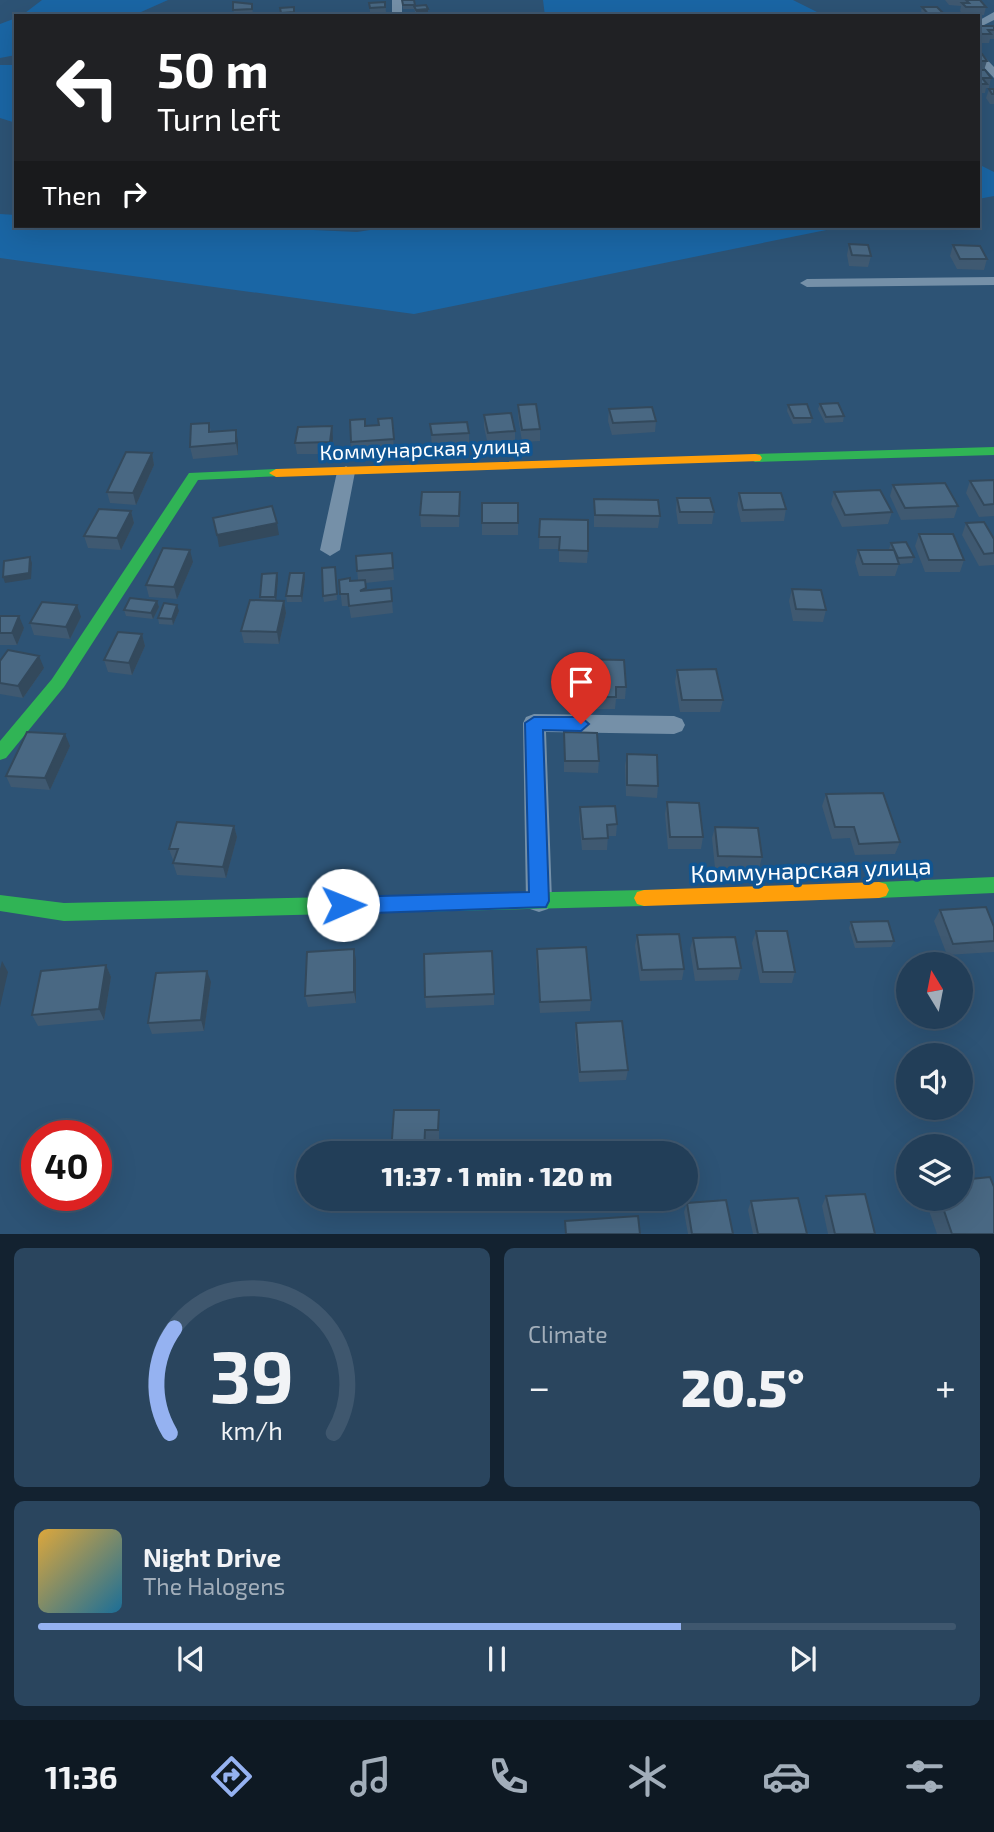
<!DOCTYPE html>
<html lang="en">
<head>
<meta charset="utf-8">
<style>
  :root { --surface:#223e58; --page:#2a455e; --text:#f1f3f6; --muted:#a2aeba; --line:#3f576e; --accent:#95b2f1 }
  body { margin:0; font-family:"Exo 2",sans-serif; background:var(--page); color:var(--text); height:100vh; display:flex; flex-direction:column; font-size:26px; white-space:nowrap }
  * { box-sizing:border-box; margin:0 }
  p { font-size:23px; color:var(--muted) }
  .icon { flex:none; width:38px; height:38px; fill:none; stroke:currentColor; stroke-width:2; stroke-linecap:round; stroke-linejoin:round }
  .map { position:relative; height:1234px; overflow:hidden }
  .drawer { display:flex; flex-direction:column; gap:14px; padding:14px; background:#132230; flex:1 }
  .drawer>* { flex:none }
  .top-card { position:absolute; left:14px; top:14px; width:966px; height:214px; border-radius:0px; box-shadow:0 7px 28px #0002,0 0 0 2px var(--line); background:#202124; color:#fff; overflow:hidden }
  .needle { width:46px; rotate:350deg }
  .controls { position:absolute; left:896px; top:952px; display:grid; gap:14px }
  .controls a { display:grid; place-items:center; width:77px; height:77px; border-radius:50%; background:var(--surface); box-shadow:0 7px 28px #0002,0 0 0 2px var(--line); font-size:35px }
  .speed { position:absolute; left:21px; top:1120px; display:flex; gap:14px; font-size:35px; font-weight:700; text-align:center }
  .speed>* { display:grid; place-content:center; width:91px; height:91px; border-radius:50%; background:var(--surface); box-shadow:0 7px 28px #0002,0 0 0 2px var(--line); line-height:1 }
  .speed .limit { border:10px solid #d22; background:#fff; color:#111 }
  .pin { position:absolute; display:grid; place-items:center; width:60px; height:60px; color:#fff; margin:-72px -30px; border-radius:50% 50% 50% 0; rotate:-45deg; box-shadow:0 0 7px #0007 }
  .pin .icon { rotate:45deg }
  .me { position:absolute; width:77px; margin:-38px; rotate:89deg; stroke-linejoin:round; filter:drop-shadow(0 0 5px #0008) }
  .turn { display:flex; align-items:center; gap:24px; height:147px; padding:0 28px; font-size:32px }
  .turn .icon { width:91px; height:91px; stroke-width:2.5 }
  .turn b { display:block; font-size:49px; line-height:60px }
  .then { display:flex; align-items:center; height:66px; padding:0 28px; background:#0003; gap:14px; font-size:26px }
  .big { font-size:52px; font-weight:800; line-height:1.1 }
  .drawer .tile { flex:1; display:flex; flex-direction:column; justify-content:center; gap:10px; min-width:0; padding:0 24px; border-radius:10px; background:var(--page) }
  .drawer .dial { align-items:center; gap:0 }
  .dial svg { height:182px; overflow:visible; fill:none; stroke:var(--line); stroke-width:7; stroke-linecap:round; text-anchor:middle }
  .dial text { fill:var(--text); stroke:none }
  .song { display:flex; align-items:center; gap:21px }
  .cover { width:84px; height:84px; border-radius:10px; background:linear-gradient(135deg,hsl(40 70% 55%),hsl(200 70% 35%)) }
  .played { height:7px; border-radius:4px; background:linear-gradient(90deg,var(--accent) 70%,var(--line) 70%) }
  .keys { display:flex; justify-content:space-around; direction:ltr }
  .heat { display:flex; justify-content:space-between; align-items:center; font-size:38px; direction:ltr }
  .drawer .tiles { flex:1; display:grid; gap:14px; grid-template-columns:1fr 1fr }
  .tile:last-child { grid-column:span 2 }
  .trip { position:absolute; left:296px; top:1141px; width:402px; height:70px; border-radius:35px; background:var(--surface); box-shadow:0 7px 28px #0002,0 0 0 2px var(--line); font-weight:800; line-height:70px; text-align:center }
  .tab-bar { display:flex; height:112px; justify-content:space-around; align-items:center; background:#0e1923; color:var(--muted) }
  .tab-bar .icon { width:49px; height:49px }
  .tab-bar .active { color:var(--accent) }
  .tab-bar b { font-size:32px; color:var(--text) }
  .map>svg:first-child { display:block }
  .green { fill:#1a66a5 }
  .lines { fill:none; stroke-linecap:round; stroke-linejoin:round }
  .street { fill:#7590a8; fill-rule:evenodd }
  .fast { fill:#30b455; fill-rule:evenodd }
  .slow { fill:#ff9f0a; fill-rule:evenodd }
  .wall { fill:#3f5971 }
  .shaded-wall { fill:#33495c }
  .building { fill:#496883; stroke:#33495c; stroke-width:2 }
  .route { fill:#1a73e8; stroke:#114b97; stroke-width:2 }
  .labels { text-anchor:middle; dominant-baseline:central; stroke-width:7; stroke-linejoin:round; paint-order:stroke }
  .street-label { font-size:21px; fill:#fff; stroke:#105592 }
  .near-street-label { font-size:24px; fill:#fff; stroke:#105592 }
</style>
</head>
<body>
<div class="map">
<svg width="994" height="1234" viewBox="0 0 994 1234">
  <rect width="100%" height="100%" fill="#2d5375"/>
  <path class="green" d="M 42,0 L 168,0 L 132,16 L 21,16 Z
    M 543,0 L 793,0 L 825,16 L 545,16 Z
    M 16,18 L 16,55 L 0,58 L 0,24 Z
    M 0,65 L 16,65 L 16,123 L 0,118 Z
    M 978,164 L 994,172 L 994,196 L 978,199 Z
    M 0,214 L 16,215 L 16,226 L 230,226 L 357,232 L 396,226 L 846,226 L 414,314 L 0,258 Z"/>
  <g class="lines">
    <path class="street" d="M 392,0 L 402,0 L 402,16 L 392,16 Z
      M 994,12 L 994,20 L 978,28 L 978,21 Z
      M 978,50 L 994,67 L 994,78 L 978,61 Z
      M 994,277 L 994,285 L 807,287 L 800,283 L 807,279 Z
      M 346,466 L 355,472 L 340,550 L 330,556 L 320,550 L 337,472 Z
      M 534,714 L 674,716 L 682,719 L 685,725 L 682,731 L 674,734 L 546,732 L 552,901 L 548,909 L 539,912 L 530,909 L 526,901 L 523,723 L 526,717 Z"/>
    <path class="fast" d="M 994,447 L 994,455 L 755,462 L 748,458 L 755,454 Z
      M 276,469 L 281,470 L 283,473 L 281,476 L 198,480 L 64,687 L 6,758 L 0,760 L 0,741 L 52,679 L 189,473 Z
      M 994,877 L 994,893 L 879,898 L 872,896 L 869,890 L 872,884 L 879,882 Z
      M 644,890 L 651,892 L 654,898 L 651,904 L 644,906 L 64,921 L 0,911 L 0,895 L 64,903 Z"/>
    <path class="slow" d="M 755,454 L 760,455 L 762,458 L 760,461 L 276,477 L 269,473 L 276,469 Z
      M 879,882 L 886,884 L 889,890 L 886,896 L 879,898 L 644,906 L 637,904 L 634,898 L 637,892 L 644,890 Z"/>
  </g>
  <path class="wall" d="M 402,0 L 416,0 L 414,0 L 415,6 L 428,9 L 428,13 L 416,14 L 414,9 L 403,9 Z
    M 945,0 L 981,0 L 981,1 L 986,7 L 984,15 L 964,15 L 960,11 L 961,6 L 949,5 Z
    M 233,2 L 252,4 L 253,16 L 234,16 Z
    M 385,2 L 386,12 L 370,12 L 369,3 Z
    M 294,7 L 295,16 L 281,16 L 280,8 Z
    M 922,7 L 946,16 L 925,16 L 921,11 Z
    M 978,26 L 994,26 L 994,39 L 990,39 L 989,43 L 979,43 L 978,41 Z
    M 978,54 L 987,61 L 984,70 L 978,70 Z
    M 978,70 L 991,78 L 989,88 L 986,88 L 985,93 L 978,93 Z
    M 989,89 L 994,89 L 994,104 L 990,104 L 986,98 Z
    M 849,244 L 871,256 L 868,267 L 849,266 L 847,255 Z
    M 953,245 L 987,259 L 984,270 L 957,269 L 950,256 Z
    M 820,404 L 844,416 L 843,422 L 825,423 L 818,409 Z
    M 518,405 L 540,429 L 540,441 L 522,442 L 518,416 Z
    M 788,405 L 812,418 L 811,423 L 793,424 L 787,411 Z
    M 609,409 L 656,421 L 655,432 L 612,435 L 608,421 Z
    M 484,415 L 515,431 L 515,443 L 488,445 L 484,427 Z
    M 392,418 L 394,451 L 352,454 L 351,442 L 365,426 L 379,425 Z
    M 209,423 L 211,432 L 238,442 L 238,455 L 193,459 L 190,447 Z
    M 430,424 L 469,433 L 469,444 L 432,447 Z
    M 333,438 L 332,454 L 297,454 L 295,443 Z
    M 152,453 L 154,465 L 136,505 L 110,503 L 107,492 Z
    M 994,480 L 994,516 L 979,517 L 966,493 L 970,481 Z
    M 893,485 L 958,506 L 954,518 L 901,520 L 890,496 Z
    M 834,492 L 892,512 L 888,524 L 842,527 L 831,504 Z
    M 739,493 L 786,509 L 784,521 L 741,522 L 737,505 Z
    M 677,498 L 714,512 L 712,524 L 678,524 L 676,510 Z
    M 594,499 L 660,516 L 658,528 L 594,527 Z
    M 482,503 L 518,503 L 518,535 L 482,535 Z
    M 460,504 L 459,527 L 421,527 L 420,515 Z
    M 131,511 L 134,523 L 121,550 L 88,548 L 84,536 Z
    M 540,519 L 588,551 L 587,563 L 559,562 L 559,549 L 539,549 Z
    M 966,523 L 994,538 L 994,537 L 994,565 L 979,566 L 962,535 Z
    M 919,534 L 964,560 L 960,572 L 925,572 L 915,546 Z
    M 891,543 L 914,557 L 912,563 L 899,564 L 895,576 L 859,576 L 855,562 L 858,550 L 890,550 L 889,549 Z
    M 392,553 L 394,580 L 365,583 L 366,591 L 391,588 L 393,613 L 351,618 L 349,606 L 342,606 L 339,580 L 350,581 L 358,580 L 356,556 Z
    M 193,562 L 177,599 L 149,597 L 146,585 Z
    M 335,567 L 337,600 L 324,602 L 323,596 Z
    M 278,579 L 276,600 L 284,601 L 286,613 L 279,644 L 244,643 L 241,631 L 261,600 L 260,597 Z
    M 305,579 L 302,602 L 287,602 L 286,596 Z
    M 792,589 L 826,610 L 823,622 L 793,621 L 789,601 Z
    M 157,601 L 159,607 L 153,619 L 126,616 L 124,610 Z
    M 179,611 L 173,625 L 159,624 L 158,618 Z
    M 0,616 L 24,628 L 17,645 L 0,645 Z
    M 81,617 L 70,639 L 34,635 L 30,623 Z
    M 142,634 L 145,646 L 132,675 L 108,672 L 104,660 Z
    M 571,659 L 626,687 L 625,699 L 616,699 L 615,709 L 589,709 L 588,699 L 571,699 Z
    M 0,661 L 44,668 L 23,698 L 0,694 Z
    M 677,670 L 723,700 L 720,712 L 680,712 L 675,682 Z
    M 564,732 L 599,761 L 598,773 L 564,772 Z
    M 70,746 L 50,790 L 11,787 L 6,776 Z
    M 627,754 L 658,786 L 657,798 L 626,796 L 625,766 Z
    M 826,794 L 900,842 L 895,854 L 855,855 L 850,838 L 832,839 L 822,806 Z
    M 667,802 L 703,837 L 701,849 L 668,849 L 665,814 Z
    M 580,807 L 617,824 L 616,836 L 608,836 L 607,850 L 582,850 L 579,819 Z
    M 234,826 L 237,837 L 226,878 L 177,875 L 173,863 L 174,860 L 173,860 L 169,849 Z
    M 715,827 L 762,857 L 759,869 L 715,868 L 712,838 Z
    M 940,910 L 994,927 L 994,952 L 947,955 L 934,921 Z
    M 851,922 L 894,941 L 891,947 L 855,948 L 849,928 Z
    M 756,931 L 795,972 L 792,983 L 760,983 L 752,943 Z
    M 637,935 L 684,969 L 682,980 L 640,981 L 635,946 Z
    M 693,938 L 741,968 L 738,980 L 695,981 L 690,949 Z
    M 537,949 L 591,1000 L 590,1011 L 540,1013 L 536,960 Z
    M 356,960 L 356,1003 L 308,1007 L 305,996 Z
    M 106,965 L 111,977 L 104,1020 L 38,1026 L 32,1015 Z
    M 211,982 L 204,1031 L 152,1034 L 148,1023 Z
    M 494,994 L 494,1005 L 426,1008 L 425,997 Z
    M 576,1023 L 628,1070 L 626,1080 L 579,1082 L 575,1034 Z
    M 439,1110 L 439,1140 L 426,1140 L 426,1153 L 391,1153 Z
    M 826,1196 L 875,1234 L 828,1234 L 822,1206 Z
    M 925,1199 L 961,1199 L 994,1234 L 937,1234 Z
    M 751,1201 L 807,1234 L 753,1234 L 748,1210 Z
    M 687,1203 L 733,1234 L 688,1234 L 684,1212 Z"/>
  <path class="shaded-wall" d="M 428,9 L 428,13 L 416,14 L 416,10 Z
    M 332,426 L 333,438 L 332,454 L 330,442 Z
    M 236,430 L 238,442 L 238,455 L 236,443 Z
    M 152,453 L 154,465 L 136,505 L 133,493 Z
    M 131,511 L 134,523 L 121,550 L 117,538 Z
    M 277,523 L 279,535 L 219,547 L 217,535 Z
    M 190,550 L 193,562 L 177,599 L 174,587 Z
    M 30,557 L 32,563 L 31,579 L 5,583 L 3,577 Z
    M 277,573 L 278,579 L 276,603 L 275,597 Z
    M 304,573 L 305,579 L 302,602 L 301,596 Z
    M 157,601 L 159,607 L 153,619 L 151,613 Z
    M 284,601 L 286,613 L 279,644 L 277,632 Z
    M 77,605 L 81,617 L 70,639 L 66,627 Z
    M 177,605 L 179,611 L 173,625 L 172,619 Z
    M 19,616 L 24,628 L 17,645 L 12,633 Z
    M 142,634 L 145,646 L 132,675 L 129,663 Z
    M 39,656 L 44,668 L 23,698 L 18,686 Z
    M 65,734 L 70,746 L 50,790 L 45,778 Z
    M 234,826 L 237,837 L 226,878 L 223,867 Z
    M 354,949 L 356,960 L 356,1003 L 354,992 Z
    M 2,961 L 8,972 L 0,1007 L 0,969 Z
    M 106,965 L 111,977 L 104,1020 L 99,1009 Z
    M 207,971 L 211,982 L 204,1031 L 201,1020 Z"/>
  <path class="building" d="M 402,0 L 414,0 L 415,5 L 403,5 Z
    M 966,0 L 980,0 L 986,7 L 966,7 L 962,3 L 969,3 Z
    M 233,2 L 252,4 L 252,9 L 233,10 Z
    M 385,2 L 385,7 L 370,8 L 369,3 Z
    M 426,5 L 428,9 L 416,10 L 414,6 Z
    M 294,7 L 294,12 L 281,13 L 280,8 Z
    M 922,7 L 937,7 L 946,16 L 930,16 Z
    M 978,26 L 994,26 L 994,30 L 988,30 L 991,34 L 982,34 L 978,29 Z
    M 978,54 L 982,54 L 987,61 L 978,61 Z
    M 978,70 L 985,70 L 991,78 L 982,78 L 987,84 L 978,84 Z
    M 989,89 L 994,89 L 994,94 L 992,94 Z
    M 849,244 L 868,245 L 871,256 L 852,255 Z
    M 953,245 L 980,246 L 987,259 L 960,259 Z
    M 838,403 L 844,416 L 826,417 L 820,404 Z
    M 536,404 L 540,429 L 522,430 L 518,405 Z
    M 807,404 L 812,418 L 794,418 L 788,405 Z
    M 652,407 L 656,421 L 613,423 L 609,409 Z
    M 511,413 L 515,431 L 488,433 L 484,415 Z
    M 392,418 L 394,439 L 351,442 L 350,420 L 365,419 L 365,426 L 379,425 L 378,419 Z
    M 467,422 L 469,433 L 432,435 L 430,424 Z
    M 209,423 L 209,432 L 236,430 L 236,443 L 190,447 L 191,424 Z
    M 332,426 L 330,442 L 295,443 L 298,427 Z
    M 126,452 L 152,453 L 133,493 L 107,492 Z
    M 994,480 L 994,504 L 984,505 L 970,481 Z
    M 945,483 L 958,506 L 905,508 L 893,485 Z
    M 880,490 L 892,512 L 845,515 L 834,492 Z
    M 422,492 L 460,492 L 459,516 L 420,515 Z
    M 739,493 L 781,493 L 786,509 L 743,510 Z
    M 677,498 L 710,498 L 714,512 L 680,512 Z
    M 594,499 L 658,500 L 660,516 L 595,515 Z
    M 482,503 L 518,503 L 518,523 L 482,523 Z
    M 272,506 L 277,523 L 217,535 L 213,518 Z
    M 99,509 L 131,511 L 117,538 L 84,536 Z
    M 540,519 L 588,520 L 588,551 L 559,550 L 560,537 L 539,537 Z
    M 984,522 L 994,539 L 994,553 L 984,554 L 966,523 Z
    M 919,534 L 953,534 L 964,560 L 929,560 Z
    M 906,542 L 914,557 L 898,558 L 891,543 Z
    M 163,548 L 190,550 L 174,587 L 146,585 Z
    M 858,550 L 894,550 L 899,564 L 863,564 Z
    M 392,553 L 393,568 L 357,571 L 356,556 Z
    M 30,557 L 29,573 L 3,577 L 4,561 Z
    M 335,567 L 337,594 L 323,596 L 322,568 Z
    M 277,573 L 275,597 L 260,597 L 262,574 Z
    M 290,573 L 304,573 L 301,596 L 286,596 Z
    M 350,578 L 350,581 L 365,580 L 366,588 L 360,591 L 391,588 L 392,601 L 349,606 L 348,594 L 340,594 L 339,580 Z
    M 792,589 L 821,590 L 826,610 L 796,609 Z
    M 130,598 L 157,601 L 151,613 L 124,610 Z
    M 250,600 L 284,601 L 277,632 L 241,631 Z
    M 42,602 L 77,605 L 66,627 L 30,623 Z
    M 164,603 L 177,605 L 172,619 L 158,618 Z
    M 0,616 L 19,616 L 12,633 L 0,633 Z
    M 118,632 L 142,634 L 129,663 L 104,660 Z
    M 8,650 L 39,656 L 18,686 L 0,683 L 0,661 Z
    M 571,659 L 624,660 L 626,687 L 616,687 L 616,697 L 590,697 L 589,687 L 572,687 Z
    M 716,669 L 723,700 L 682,700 L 677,670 Z
    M 27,732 L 65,734 L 45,778 L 6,776 Z
    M 564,732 L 597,733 L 599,761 L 565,761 Z
    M 627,754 L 657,755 L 658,786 L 627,785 Z
    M 883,793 L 900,842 L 859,844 L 854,827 L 835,827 L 826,794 Z
    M 667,802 L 699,803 L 703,837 L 670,837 Z
    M 615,806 L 617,824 L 607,825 L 608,838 L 583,839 L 580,807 Z
    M 177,822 L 234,826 L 223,867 L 173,863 L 178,849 L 169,849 Z
    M 715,827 L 758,828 L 762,857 L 718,856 Z
    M 986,907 L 994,927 L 994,941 L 953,944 L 940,910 Z
    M 888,921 L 894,941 L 857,942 L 851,922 Z
    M 756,931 L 787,931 L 795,972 L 763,972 Z
    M 679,934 L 684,969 L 642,970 L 637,935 Z
    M 735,937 L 741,968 L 698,969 L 693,938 Z
    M 586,947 L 591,1000 L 540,1002 L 537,949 Z
    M 354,949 L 354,992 L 305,996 L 307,952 Z
    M 492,951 L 494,994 L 425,997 L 424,954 Z
    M 106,965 L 99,1009 L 32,1015 L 41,971 Z
    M 207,971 L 201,1020 L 148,1023 L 156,973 Z
    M 622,1021 L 628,1070 L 580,1072 L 576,1023 Z
    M 394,1110 L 439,1110 L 438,1130 L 425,1130 L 424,1153 L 391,1153 Z
    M 990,1177 L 994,1187 L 994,1234 L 952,1234 L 940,1199 L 961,1199 L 961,1180 Z
    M 865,1194 L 875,1234 L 835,1234 L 826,1196 Z
    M 798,1198 L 807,1234 L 758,1234 L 751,1201 Z
    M 726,1200 L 733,1234 L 692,1234 L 687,1203 Z
    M 638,1216 L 640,1234 L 566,1234 L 565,1221 Z"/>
  <path class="route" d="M 534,717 L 581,717 L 589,724 L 581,731 L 543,730 L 549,901 L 546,907 L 343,914 L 336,912 L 333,905 L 336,899 L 343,897 L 529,892 L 525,723 Z"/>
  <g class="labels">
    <g class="street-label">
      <text transform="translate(425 448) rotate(-2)">Коммунарская улица</text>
    </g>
    <g class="near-street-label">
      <text transform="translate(811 869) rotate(-2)">Коммунарская улица</text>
    </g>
  </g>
</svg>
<div class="controls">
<a><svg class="needle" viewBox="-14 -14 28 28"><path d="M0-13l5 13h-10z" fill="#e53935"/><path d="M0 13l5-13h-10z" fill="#a2aeba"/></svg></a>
<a><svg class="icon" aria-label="sound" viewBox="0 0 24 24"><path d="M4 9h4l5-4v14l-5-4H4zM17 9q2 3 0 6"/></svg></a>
<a><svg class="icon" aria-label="layers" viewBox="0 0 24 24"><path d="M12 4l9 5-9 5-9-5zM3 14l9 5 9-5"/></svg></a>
</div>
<div class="speed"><div class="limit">40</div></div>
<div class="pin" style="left:581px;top:724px;background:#d93025"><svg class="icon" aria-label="arrive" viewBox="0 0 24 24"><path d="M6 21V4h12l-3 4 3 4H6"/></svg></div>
<svg class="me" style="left:343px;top:905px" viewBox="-20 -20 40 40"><circle r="19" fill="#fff"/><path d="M0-13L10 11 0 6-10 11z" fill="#1a73e8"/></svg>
<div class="trip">11:37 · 1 min · 120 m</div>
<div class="top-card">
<div class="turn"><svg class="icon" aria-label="left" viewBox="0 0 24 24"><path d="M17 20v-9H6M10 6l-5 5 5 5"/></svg><div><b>50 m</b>Turn left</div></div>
<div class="then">Then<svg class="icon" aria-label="right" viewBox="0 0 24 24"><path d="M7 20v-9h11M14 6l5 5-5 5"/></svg></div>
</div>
</div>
<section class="drawer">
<div class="tiles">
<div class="tile dial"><svg viewBox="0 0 100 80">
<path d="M14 69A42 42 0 1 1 86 69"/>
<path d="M14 69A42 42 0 0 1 16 23" stroke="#95b2f1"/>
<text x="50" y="56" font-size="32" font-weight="700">39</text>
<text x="50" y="72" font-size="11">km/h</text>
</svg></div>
<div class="tile"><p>Climate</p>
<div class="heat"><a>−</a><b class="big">20.5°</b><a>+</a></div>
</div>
<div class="tile">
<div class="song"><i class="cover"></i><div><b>Night Drive</b><p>The Halogens</p></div></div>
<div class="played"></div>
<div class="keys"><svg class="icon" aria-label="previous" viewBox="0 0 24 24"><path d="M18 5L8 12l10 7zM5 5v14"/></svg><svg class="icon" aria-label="pause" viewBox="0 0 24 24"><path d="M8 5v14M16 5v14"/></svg><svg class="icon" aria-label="next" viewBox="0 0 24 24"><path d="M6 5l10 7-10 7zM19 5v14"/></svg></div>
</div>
</div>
</section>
<nav class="tab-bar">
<b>11:36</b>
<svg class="icon active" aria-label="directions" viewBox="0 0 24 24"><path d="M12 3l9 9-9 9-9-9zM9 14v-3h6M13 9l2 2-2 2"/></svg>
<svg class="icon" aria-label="music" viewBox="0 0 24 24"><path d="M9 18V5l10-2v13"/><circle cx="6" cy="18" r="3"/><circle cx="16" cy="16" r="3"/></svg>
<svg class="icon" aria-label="phone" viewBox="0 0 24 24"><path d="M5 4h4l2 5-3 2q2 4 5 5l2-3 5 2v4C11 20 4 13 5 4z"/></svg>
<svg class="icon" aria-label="climate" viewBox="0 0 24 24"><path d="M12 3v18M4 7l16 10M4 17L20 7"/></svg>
<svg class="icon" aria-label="car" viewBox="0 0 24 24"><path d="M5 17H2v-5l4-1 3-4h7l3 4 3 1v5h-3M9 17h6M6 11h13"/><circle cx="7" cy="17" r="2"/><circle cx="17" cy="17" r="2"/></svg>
<svg class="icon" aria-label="filters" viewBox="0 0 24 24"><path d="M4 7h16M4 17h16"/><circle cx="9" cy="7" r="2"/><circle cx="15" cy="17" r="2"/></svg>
</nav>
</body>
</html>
